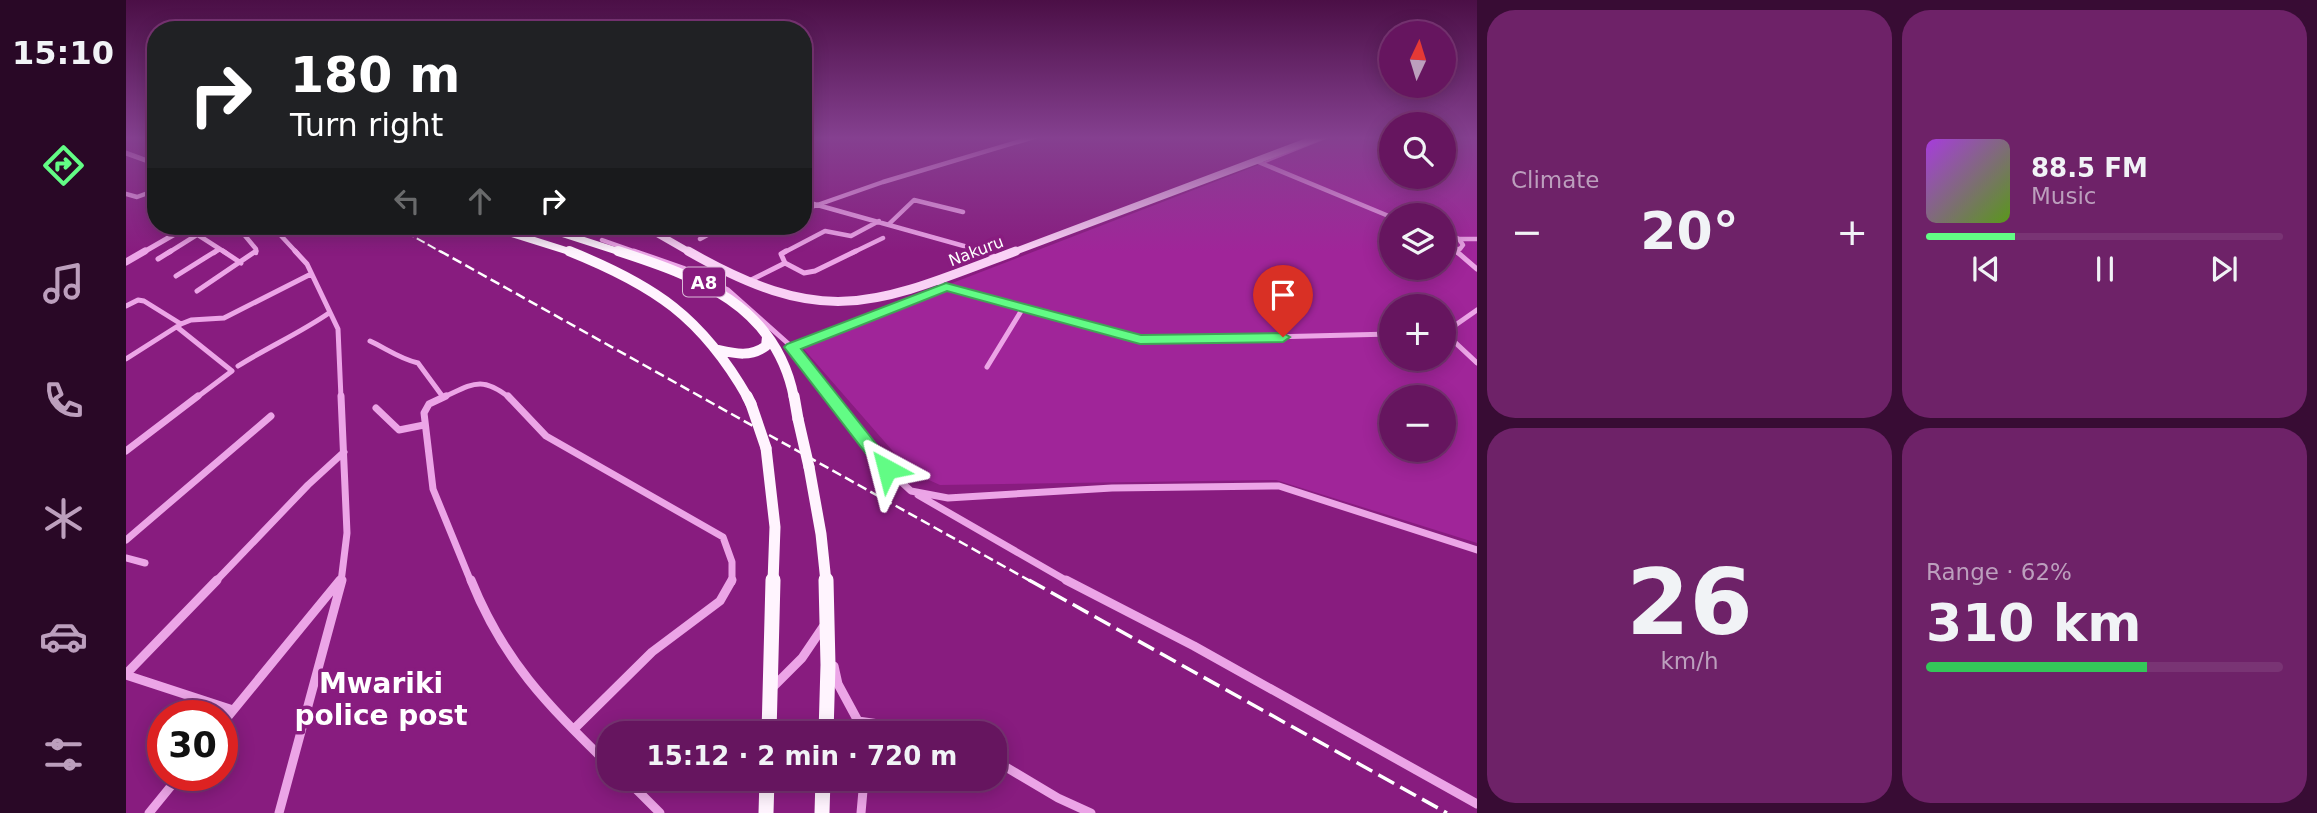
<!DOCTYPE html>
<html lang="en">
<head>
<meta charset="utf-8">
<style>
  :root { --surface:#66155f; --page:#6e2268; --text:#f1f3f6; --muted:#bc9fbd; --line:#793474; --accent:#62fc85 }
  body { margin:0; font-family:"DejaVu Sans",sans-serif; background:var(--page); color:var(--text); height:100vh; display:flex; flex-direction:column; font-size:26px; white-space:nowrap }
  * { box-sizing:border-box; margin:0 }
  p { font-size:23px; color:var(--muted) }
  .icon { flex:none; width:38px; height:38px; fill:none; stroke:currentColor; stroke-width:2; stroke-linecap:round; stroke-linejoin:round }
  .map { position:relative; flex:1; overflow:hidden }
  .details { display:flex; flex-direction:column; gap:10px; padding:10px; background:#380c34; width:840px }
  .details>* { flex:none }
  .top-card { position:absolute; left:21px; top:21px; width:665px; height:214px; border-radius:28px; box-shadow:0 4px 18px #0003,0 0 0 2px var(--line); background:#202124; color:#fff; overflow:hidden }
  .needle { width:46px; rotate:4deg }
  .tools { position:absolute; left:1253px; top:21px; display:grid; gap:14px }
  .tools a { display:grid; place-items:center; width:77px; height:77px; border-radius:50%; background:var(--surface); box-shadow:0 4px 18px #0003,0 0 0 2px var(--line); font-size:35px }
  .speed { position:absolute; left:21px; top:700px; display:flex; gap:14px; font-size:35px; font-weight:700; text-align:center }
  .speed>* { display:grid; place-content:center; width:91px; height:91px; border-radius:50%; background:var(--surface); box-shadow:0 4px 18px #0003,0 0 0 2px var(--line); line-height:1 }
  .speed .limit { border:10px solid #d22; background:#fff; color:#111 }
  .pin { position:absolute; display:grid; place-items:center; width:60px; height:60px; color:#fff; margin:-72px -30px; border-radius:50% 50% 50% 0; rotate:-45deg; box-shadow:0 0 7px #0007 }
  .pin .icon { rotate:45deg }
  .me { position:absolute; width:77px; margin:-38px; rotate:322deg; stroke-linejoin:round; filter:drop-shadow(0 0 5px #0008) }
  .turn { display:flex; align-items:center; gap:24px; height:147px; padding:0 28px; font-size:32px }
  .turn .icon { width:91px; height:91px; stroke-width:2.5 }
  .turn b { display:block; font-size:49px; line-height:60px }
  .lanes { display:flex; align-items:center; height:66px; padding:0 28px; background:#0003; justify-content:center; gap:35px; direction:ltr }
  .lanes .off { opacity:.35 }
  .big { font-size:52px; font-weight:700; line-height:1.1 }
  .details .card { flex:1; display:flex; flex-direction:column; justify-content:center; gap:10px; min-width:0; padding:0 24px; border-radius:28px; background:var(--page) }
  .details .dial { align-items:center; gap:0 }
  .dial b { font-size:91px; line-height:1 }
  .song { display:flex; align-items:center; gap:21px }
  .cover { width:84px; height:84px; border-radius:10px; background:linear-gradient(135deg,hsl(280 70% 55%),hsl(90 70% 35%)) }
  .played { height:7px; border-radius:4px; background:linear-gradient(90deg,var(--accent) 25%,var(--line) 25%) }
  .keys { display:flex; justify-content:space-around; direction:ltr }
  .heat { display:flex; justify-content:space-between; align-items:center; font-size:38px; direction:ltr }
  .charge { height:10px; border-radius:5px; background:linear-gradient(90deg,#34c759 62%,var(--line) 0) }
  .details .tiles { flex:1; display:grid; gap:10px; grid-template-columns:repeat(2,1fr) }
  .trip { position:absolute; left:471px; top:721px; width:410px; height:70px; border-radius:28px; background:var(--surface); box-shadow:0 4px 18px #0003,0 0 0 2px var(--line); font-weight:700; line-height:70px; text-align:center }
  main { display:flex; flex:1; min-height:0 }
  .tabs { display:flex; flex-direction:column; width:126px; justify-content:space-around; align-items:center; background:#290826; color:var(--muted) }
  .tabs .icon { width:49px; height:49px }
  .tabs .on { color:var(--accent) }
  .tabs b { font-size:32px; color:var(--text) }
  .map>svg:first-child { display:block }
  .green { fill:#a02599; fill-rule:evenodd }
  .lines { fill:none; stroke-linecap:round; stroke-linejoin:round }
  .stream { stroke:#ee98e9; stroke-width:2 }
  .minor-far3 { stroke:#eca5e7; stroke-width:4.5 }
  .minor-far2 { stroke:#eca5e7; stroke-width:5 }
  .minor-far1 { stroke:#eca5e7; stroke-width:7 }
  .minor { stroke:#eca5e7; stroke-width:9 }
  .tertiary-far1 { stroke:#eca5e7; stroke-width:5 }
  .tertiary { stroke:#eca5e7; stroke-width:7 }
  .secondary-far1 { stroke:#f9d1f5; stroke-width:7 }
  .secondary { stroke:#f9d1f5; stroke-width:9 }
  .trunk-far3 { stroke:#fff4fe; stroke-width:7 }
  .trunk-far2 { stroke:#fff4fe; stroke-width:10 }
  .trunk-far1 { stroke:#fff4fe; stroke-width:11 }
  .trunk { stroke:#fff4fe; stroke-width:15 }
  .rail-far2 { stroke:#fff; stroke-width:2; stroke-dasharray:9 3.5; stroke-linecap:butt }
  .rail-far1 { stroke:#fff; stroke-width:2.5; stroke-dasharray:10 4.5; stroke-linecap:butt }
  .rail { stroke:#fff; stroke-width:3.5; stroke-dasharray:18 7; stroke-linecap:butt }
  .trunk-bridge { stroke:#fff4fe; stroke-width:11 }
  .route { fill:#62fc85; stroke:#40a456; stroke-width:2 }
  .labels { text-anchor:middle; dominant-baseline:central; stroke-width:7; stroke-linejoin:round; paint-order:stroke }
  .far-street-label { font-size:16px; fill:#fff; stroke:#881c7f }
  .shield { fill:#881c7f; stroke:#dbbbd9; stroke-width:2 }
  .shield-label { font-size:18px; font-weight:bold; fill:#fff }
  .near-quarter-label { font-size:28px; font-weight:bold; fill:#fff; stroke:#881c7f }
</style>
</head>
<body>
<main>
<nav class="tabs">
<b>15:10</b>
<svg class="icon on" aria-label="directions" viewBox="0 0 24 24"><path d="M12 3l9 9-9 9-9-9zM9 14v-3h6M13 9l2 2-2 2"/></svg>
<svg class="icon" aria-label="music" viewBox="0 0 24 24"><path d="M9 18V5l10-2v13"/><circle cx="6" cy="18" r="3"/><circle cx="16" cy="16" r="3"/></svg>
<svg class="icon" aria-label="phone" viewBox="0 0 24 24"><path d="M5 4h4l2 5-3 2q2 4 5 5l2-3 5 2v4C11 20 4 13 5 4z"/></svg>
<svg class="icon" aria-label="climate" viewBox="0 0 24 24"><path d="M12 3v18M4 7l16 10M4 17L20 7"/></svg>
<svg class="icon" aria-label="car" viewBox="0 0 24 24"><path d="M5 17H2v-5l4-1 3-4h7l3 4 3 1v5h-3M9 17h6M6 11h13"/><circle cx="7" cy="17" r="2"/><circle cx="17" cy="17" r="2"/></svg>
<svg class="icon" aria-label="filters" viewBox="0 0 24 24"><path d="M4 7h16M4 17h16"/><circle cx="9" cy="7" r="2"/><circle cx="15" cy="17" r="2"/></svg>
</nav>
<div class="map">
<svg width="1351" height="813" viewBox="0 0 1351 813">
  <rect width="100%" height="100%" fill="#881c7f"/>
  <path class="green" d="M 1205,137 L 1265,137 L 1265,177 L 1318,177 L 1318,137 L 1351,137 L 1351,543 L 1150,480 L 814,485 L 785,472 L 676,347 L 816,287 ZM 1265,215 L 1318,215 L 1318,268 L 1265,268 ZM 1265,306 L 1318,306 L 1318,359 L 1265,359 ZM 1265,397 L 1318,397 L 1318,450 L 1265,450 Z"/>
  <g class="lines">
    <path class="stream" d="M 1137,163 L 1202,137
      M 49,236 L 57,229 L 56,226"/>
    <path class="minor-far3" d="M 1130,161 L 1265,217
      M 0,194 L 11,197 L 30,190
      M 677,201 L 863,253
      M 677,210 L 757,182 L 908,137
      M 763,224 L 788,200 L 837,212
      M 111,226 L 130,249 L 130,253
      M 146,226 L 171,253
      M 638,230 L 646,226
      M 1318,232 L 1333,239 L 1337,245 L 1334,249 L 1318,249
      M 72,235 L 100,253
      M 535,235 L 552,226
      M 574,239 L 587,232 L 576,226
      M 1333,239 L 1351,239
      M 476,240 L 513,253
      M 1329,250 L 1332,253
      M 42,253 L 85,226
      M 88,253 L 94,249
      M 657,253 L 699,231 L 725,236 L 753,221
      M 726,253 L 757,238"/>
    <path class="minor-far2" d="M 97,251 L 115,263
      M 169,251 L 181,264 L 212,329 L 215,398
      M 508,251 L 557,268 L 602,290 L 666,347
      M 858,251 L 871,258
      M 1330,251 L 1351,269
      M 32,259 L 45,251
      M 659,263 L 678,273 L 689,271 L 730,251
      M 50,276 L 90,251
      M 623,281 L 659,263 L 655,254 L 660,251
      M 820,287 L 1014,340 L 1265,334
      M 71,291 L 130,251
      M 0,306 L 12,300 L 18,301 L 55,324
      M 51,327 L 106,371 L 70,398
      M 1318,333 L 1351,310
      M 1319,333 L 1351,363
      M 244,341 C 261,349 274,359 292,363 L 317,397
      M 0,359 L 55,324 L 65,320 L 98,318 L 185,274
      M 112,366 C 142,347 174,333 203,313
      M 861,367 L 897,308
      M 316,398 C 347,384 355,375 384,398
      M 706,398 L 666,347 L 820,287 L 810,281"/>
    <path class="minor-far1" d="M 215,396 L 221,533 L 215,582
      M 320,396 L 303,404 L 298,413 L 307,489 L 345,582
      M 382,396 L 420,436 L 597,537 L 606,562 L 606,582
      M 704,396 L 761,469 L 785,491 L 822,498 L 986,488 L 1153,486 L 1351,550
      M 250,408 L 273,430 L 298,425
      M 0,451 L 72,396
      M 792,495 L 943,582
      M 0,540 L 145,416
      M 0,558 L 19,563
      M 89,582 L 182,485 L 218,452
      M 213,582 L 215,579"/>
    <path class="minor" d="M 345,580 C 378,662 421,704 483,765
      M 940,580 L 1068,646 L 1351,804
      M 708,666 L 712,684 L 732,721
      M 0,674 L 91,580
      M 0,675 L 107,710
      M 646,688 L 676,658 L 697,627
      M 96,724 L 214,580
      M 448,729 L 526,652 L 594,601 L 606,580
      M 711,733 L 732,721 L 815,733
      M 760,733 L 766,724
      M 868,760 L 932,798 L 965,813
      M 500,779 L 534,813
      M 23,813 L 54,775
      M 153,813 L 216,580
      M 735,813 L 738,779"/>
    <path class="tertiary-far1" d="M 0,153 L 30,164
      M 16,253 L 49,234 L 52,226"/>
    <path class="tertiary" d="M 0,262 L 19,251"/>
    <path class="secondary-far1" d="M 518,226 L 565,253
      M 436,232 L 446,226
      M 885,253 L 1193,137"/>
    <path class="secondary" d="M 562,251 C 702,331 749,304 890,251"/>
    <path class="trunk-far3" d="M 362,226 L 448,253
      M 413,226 L 497,253"/>
    <path class="trunk-far2" d="M 443,251 C 528,285 576,317 622,398
      M 492,251 C 572,277 650,305 668,398
      M 593,350 C 610,354 625,357 640,346 L 641,337"/>
    <path class="trunk-far1" d="M 621,396 L 625,404
      M 668,396 L 672,419
      M 640,448 L 649,527 L 647,582
      M 683,467 L 695,534 L 700,582"/>
    <path class="trunk" d="M 700,580 L 702,665 L 700,733
      M 643,733 L 647,580
      M 640,813 L 641,779
      M 696,813 L 697,779"/>
    <path class="rail-far2" d="M 24,137 L 30,139
      M 269,226 L 317,253"/>
    <path class="rail-far1" d="M 314,251 L 906,582"/>
    <path class="rail" d="M 903,580 L 1321,813"/>
    <path class="trunk-bridge" d="M 625,404 L 640,448
      M 672,419 L 683,467"/>
  </g>
  <linearGradient id="sky" x2="0" y2="1"><stop stop-color="#4b0f46"/><stop offset="0.55" stop-color="#854090"/><stop offset="1" stop-color="#854090" stop-opacity="0"/></linearGradient>
  <rect width="1351" height="251" fill="url(#sky)"/>
  <path class="route" d="M 820,283 L 1015,335 L 1157,333 L 1164,337 L 1157,342 L 1014,344 L 821,291 L 675,349 L 770,469 L 768,473 L 755,473 L 658,347 L 661,344 Z"/>
  <g class="labels">
    <g class="far-street-label">
      <text transform="translate(850 251) rotate(-21)">Nakuru</text>
    </g>
    <rect class="shield" x="557" y="267.5" width="42" height="29" rx="5"/>
    <g class="shield-label">
      <text x="578" y="282">A8</text>
    </g>
    <g class="near-quarter-label">
      <text x="255" y="683">Mwariki<tspan x="255" dy="32">police post</tspan></text>
    </g>
  </g>
</svg>
<div class="tools">
<a><svg class="needle" viewBox="-14 -14 28 28"><path d="M0-13l5 13h-10z" fill="#e53935"/><path d="M0 13l5-13h-10z" fill="#bc9fbd"/></svg></a>
<a><svg class="icon" aria-label="search" viewBox="0 0 24 24"><circle cx="10" cy="10" r="6"/><path d="M15 15l6 6"/></svg></a>
<a><svg class="icon" aria-label="layers" viewBox="0 0 24 24"><path d="M12 4l9 5-9 5-9-5zM3 14l9 5 9-5"/></svg></a>
<a>+</a>
<a>−</a>
</div>
<div class="speed"><div class="limit">30</div></div>
<div class="pin" style="left:1157px;top:337px;background:#d93025"><svg class="icon" aria-label="arrive" viewBox="0 0 24 24"><path d="M6 21V4h12l-3 4 3 4H6"/></svg></div>
<svg class="me" style="left:761px;top:469px" viewBox="-20 -20 40 40"><path d="M0-17L14 15 0 8-14 15z" fill="#62fc85" stroke="#fff" stroke-width="4"/></svg>
<div class="trip">15:12 · 2 min · 720 m</div>
<div class="top-card">
<div class="turn"><svg class="icon" aria-label="right" viewBox="0 0 24 24"><path d="M7 20v-9h11M14 6l5 5-5 5"/></svg><div><b>180 m</b>Turn right</div></div>
<div class="lanes"><svg class="icon off" aria-label="left" viewBox="0 0 24 24"><path d="M17 20v-9H6M10 6l-5 5 5 5"/></svg><svg class="icon off" aria-label="ahead" viewBox="0 0 24 24"><path d="M12 20V5M6 11l6-6 6 6"/></svg><svg class="icon" aria-label="right" viewBox="0 0 24 24"><path d="M7 20v-9h11M14 6l5 5-5 5"/></svg></div>
</div>
</div>
<section class="details">
<div class="tiles">
<div class="card"><p>Climate</p>
<div class="heat"><a>−</a><b class="big">20°</b><a>+</a></div>
</div>
<div class="card">
<div class="song"><i class="cover"></i><div><b>88.5 FM</b><p>Music</p></div></div>
<div class="played"></div>
<div class="keys"><svg class="icon" aria-label="previous" viewBox="0 0 24 24"><path d="M18 5L8 12l10 7zM5 5v14"/></svg><svg class="icon" aria-label="pause" viewBox="0 0 24 24"><path d="M8 5v14M16 5v14"/></svg><svg class="icon" aria-label="next" viewBox="0 0 24 24"><path d="M6 5l10 7-10 7zM19 5v14"/></svg></div>
</div>
<div class="card dial"><b>26</b><p>km/h</p></div>
<div class="card"><p>Range · 62%</p><b class="big">310 km</b><div class="charge"></div></div>
</div>
</section>
</main>
</body>
</html>
